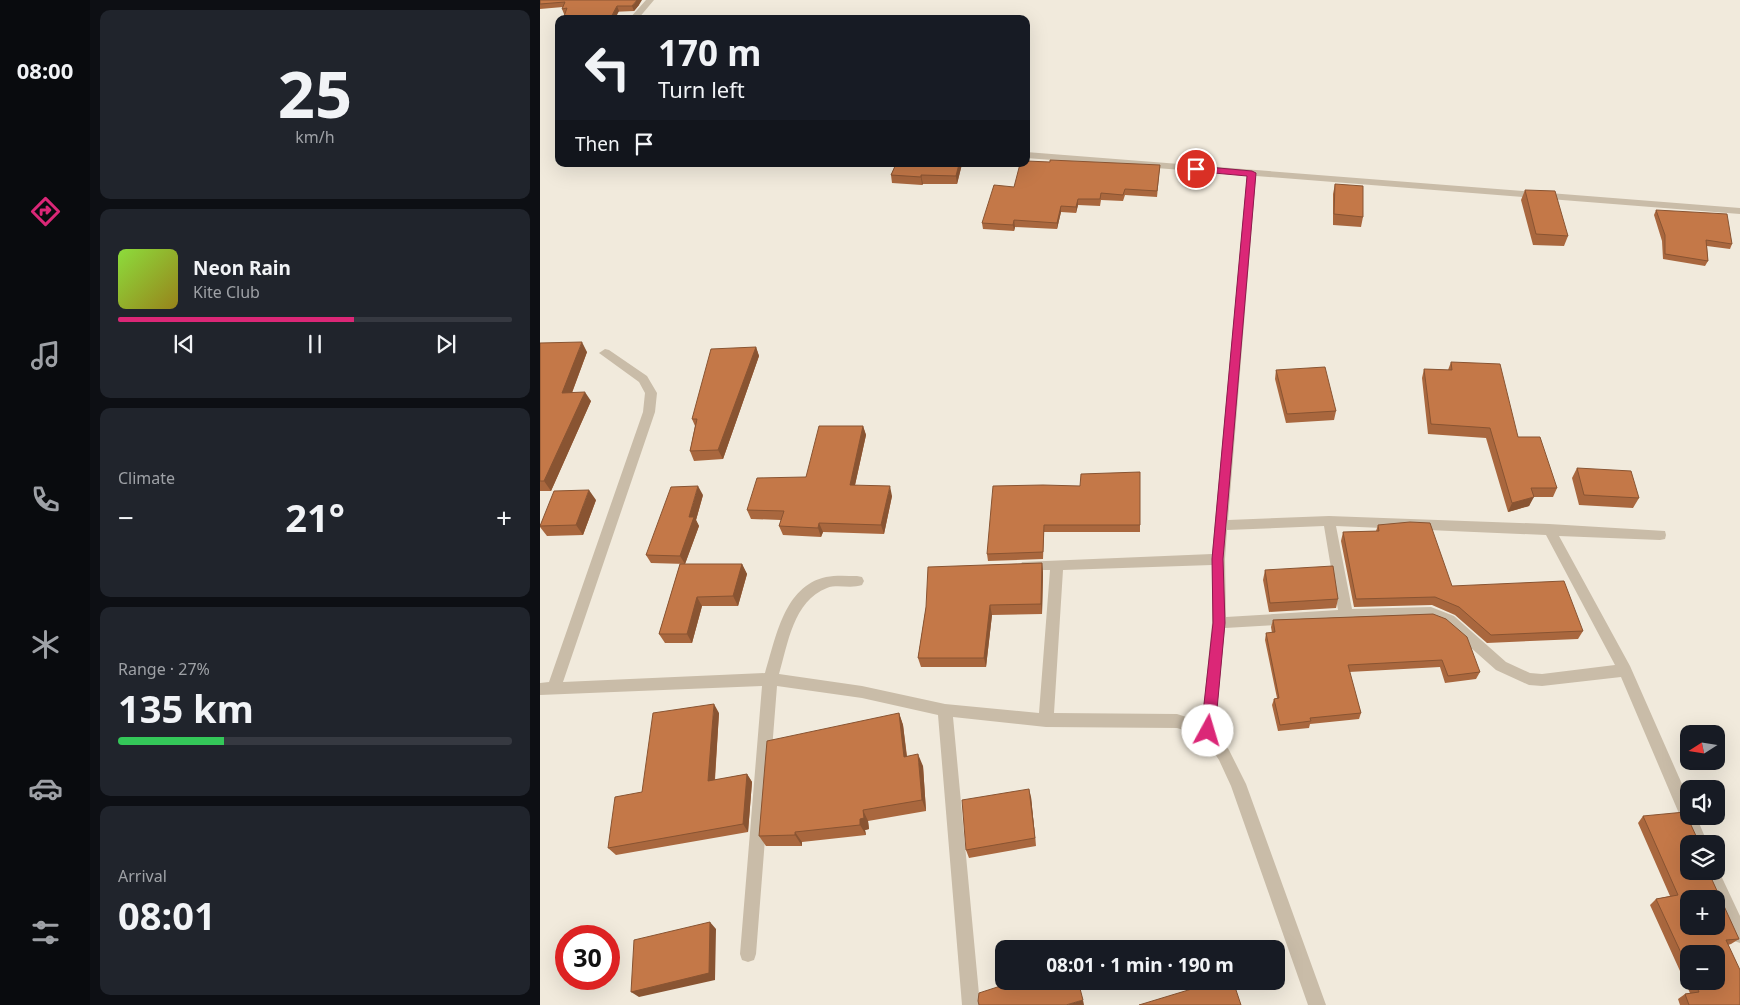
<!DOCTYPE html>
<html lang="en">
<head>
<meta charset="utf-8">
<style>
  :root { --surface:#171b24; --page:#20242c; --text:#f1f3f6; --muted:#9ea1a6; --line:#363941; --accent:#db2777 }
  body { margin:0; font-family:"Noto Sans",sans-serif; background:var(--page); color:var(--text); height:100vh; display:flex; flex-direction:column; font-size:19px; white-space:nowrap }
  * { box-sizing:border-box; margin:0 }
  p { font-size:16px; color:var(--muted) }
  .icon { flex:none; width:28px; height:28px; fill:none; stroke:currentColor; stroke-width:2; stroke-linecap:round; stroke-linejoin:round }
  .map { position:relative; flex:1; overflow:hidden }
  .details { display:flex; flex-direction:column; gap:10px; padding:10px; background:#0d0f14; width:450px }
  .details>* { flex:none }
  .banner { position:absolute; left:15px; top:15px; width:475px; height:152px; border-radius:10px; box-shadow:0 5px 20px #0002; background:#171b24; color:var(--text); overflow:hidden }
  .needle { width:32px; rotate:258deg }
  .fabs { position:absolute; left:1140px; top:725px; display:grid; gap:10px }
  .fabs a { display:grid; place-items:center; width:45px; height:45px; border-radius:10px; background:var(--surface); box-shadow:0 5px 20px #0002; font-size:25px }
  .speed { position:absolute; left:15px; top:925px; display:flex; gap:10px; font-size:25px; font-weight:700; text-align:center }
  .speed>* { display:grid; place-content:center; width:65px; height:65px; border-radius:50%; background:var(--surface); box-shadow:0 5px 20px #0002; line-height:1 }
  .speed .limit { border:8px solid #d22; background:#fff; color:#111 }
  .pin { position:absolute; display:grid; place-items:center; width:42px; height:42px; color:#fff; margin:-21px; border:2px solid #fff; border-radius:50%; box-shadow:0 1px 5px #0007 }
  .me { position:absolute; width:55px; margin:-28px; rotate:6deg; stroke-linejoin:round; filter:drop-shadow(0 0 4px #0008) }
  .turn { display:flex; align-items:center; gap:18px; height:105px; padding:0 20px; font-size:22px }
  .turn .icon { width:65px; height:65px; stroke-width:2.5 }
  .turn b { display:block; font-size:35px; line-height:42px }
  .then { display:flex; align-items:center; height:48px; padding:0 20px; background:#0003; gap:10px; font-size:19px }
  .big { font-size:38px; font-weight:700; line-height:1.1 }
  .details .widget { flex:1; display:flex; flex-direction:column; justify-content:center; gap:8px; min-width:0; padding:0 18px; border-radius:10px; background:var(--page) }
  .details .dial { align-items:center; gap:0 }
  .dial b { font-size:65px; line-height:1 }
  .song { display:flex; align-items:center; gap:15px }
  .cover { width:60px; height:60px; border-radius:8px; background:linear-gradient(135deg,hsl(90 70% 55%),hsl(50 70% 35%)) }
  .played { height:5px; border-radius:2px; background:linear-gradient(90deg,var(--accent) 60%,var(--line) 60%) }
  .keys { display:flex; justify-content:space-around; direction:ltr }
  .heat { display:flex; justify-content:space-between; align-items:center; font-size:28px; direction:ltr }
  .charge { height:8px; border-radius:4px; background:linear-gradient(90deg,#34c759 27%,var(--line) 0) }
  .trip { position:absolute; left:455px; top:940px; width:290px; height:50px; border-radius:10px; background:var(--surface); box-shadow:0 5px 20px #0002; font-weight:700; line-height:50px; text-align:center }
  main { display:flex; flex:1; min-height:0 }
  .tabs { display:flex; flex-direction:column; width:90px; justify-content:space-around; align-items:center; background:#090b0e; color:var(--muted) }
  .tabs .icon { width:35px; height:35px }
  .tabs .active { color:var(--accent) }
  .tabs b { font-size:22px; color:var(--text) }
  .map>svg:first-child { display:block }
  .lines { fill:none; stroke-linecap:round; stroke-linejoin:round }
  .street { fill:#c9bca8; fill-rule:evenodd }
  .wall { fill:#a9673e; fill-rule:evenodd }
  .shaded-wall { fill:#895432 }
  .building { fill:#c47848; stroke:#895432; fill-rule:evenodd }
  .route { fill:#db2777; stroke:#8e194d }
</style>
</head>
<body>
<main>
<nav class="tabs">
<b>08:00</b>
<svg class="icon active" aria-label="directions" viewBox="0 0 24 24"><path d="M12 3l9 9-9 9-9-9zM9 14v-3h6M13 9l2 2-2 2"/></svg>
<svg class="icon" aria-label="music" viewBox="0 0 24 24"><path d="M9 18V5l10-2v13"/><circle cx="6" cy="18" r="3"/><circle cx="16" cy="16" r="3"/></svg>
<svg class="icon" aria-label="phone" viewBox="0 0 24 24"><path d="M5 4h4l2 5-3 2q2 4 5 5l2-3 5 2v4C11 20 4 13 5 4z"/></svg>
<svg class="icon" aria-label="climate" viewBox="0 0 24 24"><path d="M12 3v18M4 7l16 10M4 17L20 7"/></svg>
<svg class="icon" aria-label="car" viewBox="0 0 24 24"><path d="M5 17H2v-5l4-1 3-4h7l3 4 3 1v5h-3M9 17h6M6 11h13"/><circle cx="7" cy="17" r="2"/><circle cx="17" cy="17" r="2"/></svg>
<svg class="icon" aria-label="filters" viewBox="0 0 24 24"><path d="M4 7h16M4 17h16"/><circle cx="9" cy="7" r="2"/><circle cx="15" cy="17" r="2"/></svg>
</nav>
<section class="details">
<div class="widget dial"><b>25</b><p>km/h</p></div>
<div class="widget">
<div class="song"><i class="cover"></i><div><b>Neon Rain</b><p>Kite Club</p></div></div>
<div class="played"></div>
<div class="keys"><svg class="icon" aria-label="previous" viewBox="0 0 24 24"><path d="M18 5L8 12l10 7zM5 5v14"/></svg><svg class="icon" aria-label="pause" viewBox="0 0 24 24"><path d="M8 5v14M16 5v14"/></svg><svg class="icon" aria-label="next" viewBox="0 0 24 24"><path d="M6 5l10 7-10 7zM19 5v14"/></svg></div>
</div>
<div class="widget"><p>Climate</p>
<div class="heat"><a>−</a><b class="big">21°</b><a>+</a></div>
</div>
<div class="widget"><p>Range · 27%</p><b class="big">135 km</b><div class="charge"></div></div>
<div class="widget"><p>Arrival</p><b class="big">08:01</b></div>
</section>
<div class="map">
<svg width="1200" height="1005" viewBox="0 0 1200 1005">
  <rect width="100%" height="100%" fill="#f1eadc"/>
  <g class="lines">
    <path class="street" d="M 106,0 L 114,0 L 98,19 L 89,19 Z
      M 486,152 L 1200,208 L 1200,214 L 716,176 L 688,520 L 789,516 L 1009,524 L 1125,531 L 1126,535 L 1125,539 L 1120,540 L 1019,536 L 1090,666 L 1149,800 L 1149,816 L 1156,816 L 1168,844 L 1152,844 L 1081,677 L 1002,686 L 989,685 L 956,670 L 904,624 L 891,619 L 806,621 L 685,628 L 675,730 L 689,750 L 706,784 L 786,1005 L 768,1005 L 691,786 L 679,760 L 663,736 L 637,728 L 506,727 L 413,717 L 440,1005 L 422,1005 L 398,715 L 322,698 L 237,686 L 216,954 L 214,960 L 208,962 L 202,960 L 200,954 L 222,686 L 0,695 L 0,683 L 9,682 L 103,412 L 105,393 L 99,382 L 59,353 L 65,349 L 69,350 L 107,376 L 117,393 L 115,412 L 23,682 L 225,673 C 236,638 244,586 286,577 C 296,575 307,576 317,576 L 322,577 L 324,581 L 322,585 C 311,589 297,584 287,588 C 253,601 248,644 239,674 L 322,686 L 405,704 L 499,713 L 510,570 L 482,570 L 480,566 L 482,562 L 672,554 L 707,175 L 486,158 ZM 784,526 L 798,610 L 686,617 L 685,559 L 687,530 ZM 796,526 L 1006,535 L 1075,665 L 1002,674 L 990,673 L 966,662 L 914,616 L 891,607 L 812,609 ZM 672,565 L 672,623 L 662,722 L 637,714 L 514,713 L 523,570 Z
      M 1176,865 L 1200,916 L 1200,943 L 1194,941 L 1164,871 L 1176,871 Z"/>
  </g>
  <path class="wall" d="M 0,0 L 99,5 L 94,11 L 24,14 L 22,9 L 23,7 L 0,9 Z
    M 356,164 L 422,164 L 417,184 L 383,184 L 382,185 L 352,183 L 351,175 Z
    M 620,165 L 617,197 L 585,195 L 583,201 L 561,200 L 560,206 L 538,205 L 536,213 L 521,212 L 517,229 L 475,227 L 474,231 L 443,229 L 442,223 L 474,187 Z
    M 795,184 L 823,217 L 821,227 L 793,225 L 793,194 Z
    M 985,190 L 1028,236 L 1024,246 L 993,245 L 981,200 Z
    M 1116,210 L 1192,244 L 1190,249 L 1167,246 L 1168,261 L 1165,266 L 1123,259 L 1122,241 L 1114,215 Z
    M 0,343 L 47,352 L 32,393 L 51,401 L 11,491 L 0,491 Z
    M 216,347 L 219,356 L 183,459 L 154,461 L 150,451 L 155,426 L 152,419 Z
    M 911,362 L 978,437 L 1017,488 L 1013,497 L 993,497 L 989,506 L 968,512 L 946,438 L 888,434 L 882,378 L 884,369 L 908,370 Z
    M 736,370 L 796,411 L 794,420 L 746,423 L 735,379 Z
    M 323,426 L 326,435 L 315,485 L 352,496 L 344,534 L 283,532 L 281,537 L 243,535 L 239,526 L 241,520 L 211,519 L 207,510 L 266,477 Z
    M 1037,468 L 1099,498 L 1093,508 L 1039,505 L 1032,478 Z
    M 600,472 L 600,532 L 504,532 L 503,559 L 448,561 L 447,554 L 540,486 Z
    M 163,495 L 156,520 L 159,526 L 145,564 L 111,563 L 106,555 Z
    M 56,500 L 43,535 L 7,536 L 0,527 L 0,526 Z
    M 838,525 L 912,586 L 1043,631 L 1038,639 L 947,643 L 915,615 L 892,605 L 814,607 L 801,541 L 803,532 L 836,531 Z
    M 502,563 L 503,573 L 502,614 L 452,615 L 446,667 L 381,667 L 378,658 L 386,607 Z
    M 140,564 L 202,564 L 207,574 L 198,606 L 162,606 L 152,643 L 125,643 L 119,634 Z
    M 725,570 L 798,599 L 796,608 L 729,612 L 723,580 Z
    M 893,614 L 940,672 L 936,679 L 905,683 L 900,667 L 809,672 L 821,713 L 819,719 L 770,724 L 769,728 L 738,731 L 732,705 L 734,699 L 737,698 L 725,640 L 726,633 L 732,633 L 731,627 L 733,620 Z
    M 179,713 L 175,780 L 207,774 L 212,782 L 208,832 L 76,855 L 68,848 L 102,792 Z
    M 359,713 L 363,725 L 367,756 L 383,766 L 386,811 L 328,821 L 329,829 L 325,830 L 326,835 L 262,842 L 262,846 L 226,846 L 219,836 Z
    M 491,797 L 496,846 L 429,858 L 426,850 Z
    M 1103,816 L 1149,844 L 1199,939 L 1191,944 L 1188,945 L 1200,1005 L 1140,1005 L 1138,999 L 1145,994 L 1150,993 L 1110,905 L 1116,899 L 1130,896 L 1098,823 ZM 1149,954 L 1176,981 L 1149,981 Z"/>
  <path class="shaded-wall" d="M 97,0 L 102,0 L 99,5 L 94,11 L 92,6 Z
    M 77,6 L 79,11 L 75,19 L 70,19 Z
    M 419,164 L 422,164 L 417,184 L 416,176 Z
    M 381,175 L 383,184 L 382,185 L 381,177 Z
    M 538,199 L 538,205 L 536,213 L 536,207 Z
    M 521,206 L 521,212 L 517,229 L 517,223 Z
    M 474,220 L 475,227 L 474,231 L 473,225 Z
    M 42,342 L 47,352 L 28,403 L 22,393 Z
    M 216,347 L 219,356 L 183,459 L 178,450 Z
    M 45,392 L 51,401 L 11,491 L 4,481 Z
    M 323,426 L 326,435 L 313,494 L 310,485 Z
    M 158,486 L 163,495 L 156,520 L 159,526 L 145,564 L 140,556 L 149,517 Z
    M 350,486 L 352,496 L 344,534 L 341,525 Z
    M 49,490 L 56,500 L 43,535 L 36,525 Z
    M 994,497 L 989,506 L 968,512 L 972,503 Z
    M 279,523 L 283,532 L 281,537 L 278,528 Z
    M 502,563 L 503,573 L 502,614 L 501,604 Z
    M 202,564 L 207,574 L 198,606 L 193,596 Z
    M 157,597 L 162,606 L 152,643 L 147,634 Z
    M 450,605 L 452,615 L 446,667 L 444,658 Z
    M 174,704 L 179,713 L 174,789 L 168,781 Z
    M 359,713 L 363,725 L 368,768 L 364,757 Z
    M 378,754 L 383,766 L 386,811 L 382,800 Z
    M 207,774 L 212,782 L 208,832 L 203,824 Z
    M 489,789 L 491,797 L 496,846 L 495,838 Z
    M 323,810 L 328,821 L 329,829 L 325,830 L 326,835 L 320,825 L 320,819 Z
    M 255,832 L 262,842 L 262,846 L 255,835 Z
    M 170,922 L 176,929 L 175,980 L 99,997 L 91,992 Z
    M 543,1000 L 544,1005 L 526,1005 Z"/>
  <path class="building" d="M 0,0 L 97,0 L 92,6 L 77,6 L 70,19 L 23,19 L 27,8 L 22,9 L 25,2 L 0,4 Z
    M 510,160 L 620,165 L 617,191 L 585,189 L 583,195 L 561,193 L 560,199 L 538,199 L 536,207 L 521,206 L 517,223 L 474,220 L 473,225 L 442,223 L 454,185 L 474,187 L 480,164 L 486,164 L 486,161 L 510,162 Z
    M 356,164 L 419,164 L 416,176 L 381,175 L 381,177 L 351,175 Z
    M 795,184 L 823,186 L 823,217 L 794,214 Z
    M 985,190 L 1015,191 L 1028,236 L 996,234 Z
    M 1116,210 L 1187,214 L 1192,244 L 1166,240 L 1168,261 L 1125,254 L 1125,235 Z
    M 42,342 L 22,393 L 45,392 L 4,481 L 0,481 L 0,343 Z
    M 216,347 L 178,450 L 150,451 L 157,419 L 152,419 L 171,349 Z
    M 911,362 L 960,364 L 978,437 L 1000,437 L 1017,488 L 991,488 L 994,497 L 972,503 L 950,428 L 891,424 L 884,369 L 912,370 Z
    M 785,367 L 796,411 L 747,414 L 736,370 Z
    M 279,426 L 323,426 L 310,485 L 350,486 L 341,525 L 279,523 L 278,528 L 239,526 L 244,511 L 207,510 L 217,478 L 266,477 Z
    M 1037,468 L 1091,471 L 1099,498 L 1044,495 Z
    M 600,472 L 600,525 L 504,525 L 503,552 L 447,554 L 453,486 L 503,485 L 540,486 L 541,474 Z
    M 158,486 L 149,517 L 154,517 L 140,556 L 106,555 L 131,487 Z
    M 49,490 L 36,525 L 0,526 L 14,491 Z
    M 870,522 L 890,523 L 912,586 L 1024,581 L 1043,631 L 951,635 L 919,607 L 895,597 L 816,599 L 803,532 L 839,531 L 838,525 Z
    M 502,563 L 501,604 L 450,605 L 444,658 L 378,658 L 386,607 L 388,567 Z
    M 140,564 L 202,564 L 193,596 L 157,597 L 147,634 L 119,634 Z
    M 793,566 L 798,599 L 730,603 L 725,570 Z
    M 893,614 L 906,619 L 927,637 L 940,672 L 908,676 L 902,660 L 808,665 L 821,713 L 770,718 L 771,721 L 740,725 L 734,699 L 739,698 L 726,633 L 735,632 L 733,620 Z
    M 174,704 L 168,781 L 207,774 L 203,824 L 68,848 L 75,797 L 102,792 L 113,713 Z
    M 359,713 L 364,757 L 378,754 L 382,800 L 323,810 L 324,818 L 320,819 L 320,825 L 255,832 L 255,835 L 219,836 L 227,741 Z
    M 489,789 L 495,838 L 426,850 L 422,800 Z
    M 1145,812 L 1157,838 L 1166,840 L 1168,844 L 1149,844 L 1149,871 L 1168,871 L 1199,939 L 1186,940 L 1200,970 L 1200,1005 L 1149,1005 L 1145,994 L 1159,992 L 1154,981 L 1176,981 L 1176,954 L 1149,954 L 1149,970 L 1116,899 L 1138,895 L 1103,816 ZM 1149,899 L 1176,899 L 1176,926 L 1149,926 Z
    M 170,922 L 169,973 L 91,992 L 94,940 Z
    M 476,981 L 538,981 L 543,1000 L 526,1005 L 439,1005 L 438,1001 L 439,993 Z
    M 678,981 L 693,981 L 701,1005 L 599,1005 Z"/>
  <path class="route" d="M 656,166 L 712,171 L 716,173 L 683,559 L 685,623 L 675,731 L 673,735 L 668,737 L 663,735 L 661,731 L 673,623 L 672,559 L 707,176 L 652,171 L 651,169 Z"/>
</svg>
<div class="fabs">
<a><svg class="needle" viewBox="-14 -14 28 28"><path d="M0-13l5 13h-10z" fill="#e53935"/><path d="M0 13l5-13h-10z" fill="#9ea1a6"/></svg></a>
<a><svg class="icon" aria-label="sound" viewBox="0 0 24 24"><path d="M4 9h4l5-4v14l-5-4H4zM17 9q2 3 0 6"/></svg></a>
<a><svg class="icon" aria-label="layers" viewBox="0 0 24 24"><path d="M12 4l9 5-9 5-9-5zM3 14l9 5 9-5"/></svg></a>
<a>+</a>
<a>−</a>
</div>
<div class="speed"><div class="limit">30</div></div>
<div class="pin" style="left:656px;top:169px;background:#d93025"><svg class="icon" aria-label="arrive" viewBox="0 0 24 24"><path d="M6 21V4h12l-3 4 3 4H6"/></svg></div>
<svg class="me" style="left:668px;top:731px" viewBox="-20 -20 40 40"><circle r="19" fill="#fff"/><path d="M0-13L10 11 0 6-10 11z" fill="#db2777"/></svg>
<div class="trip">08:01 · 1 min · 190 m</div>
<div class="banner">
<div class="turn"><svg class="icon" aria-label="left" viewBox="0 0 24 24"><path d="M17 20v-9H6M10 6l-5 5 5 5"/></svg><div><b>170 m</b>Turn left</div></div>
<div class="then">Then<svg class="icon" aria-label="arrive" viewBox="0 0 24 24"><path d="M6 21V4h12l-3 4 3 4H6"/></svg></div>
</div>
</div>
</main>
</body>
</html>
